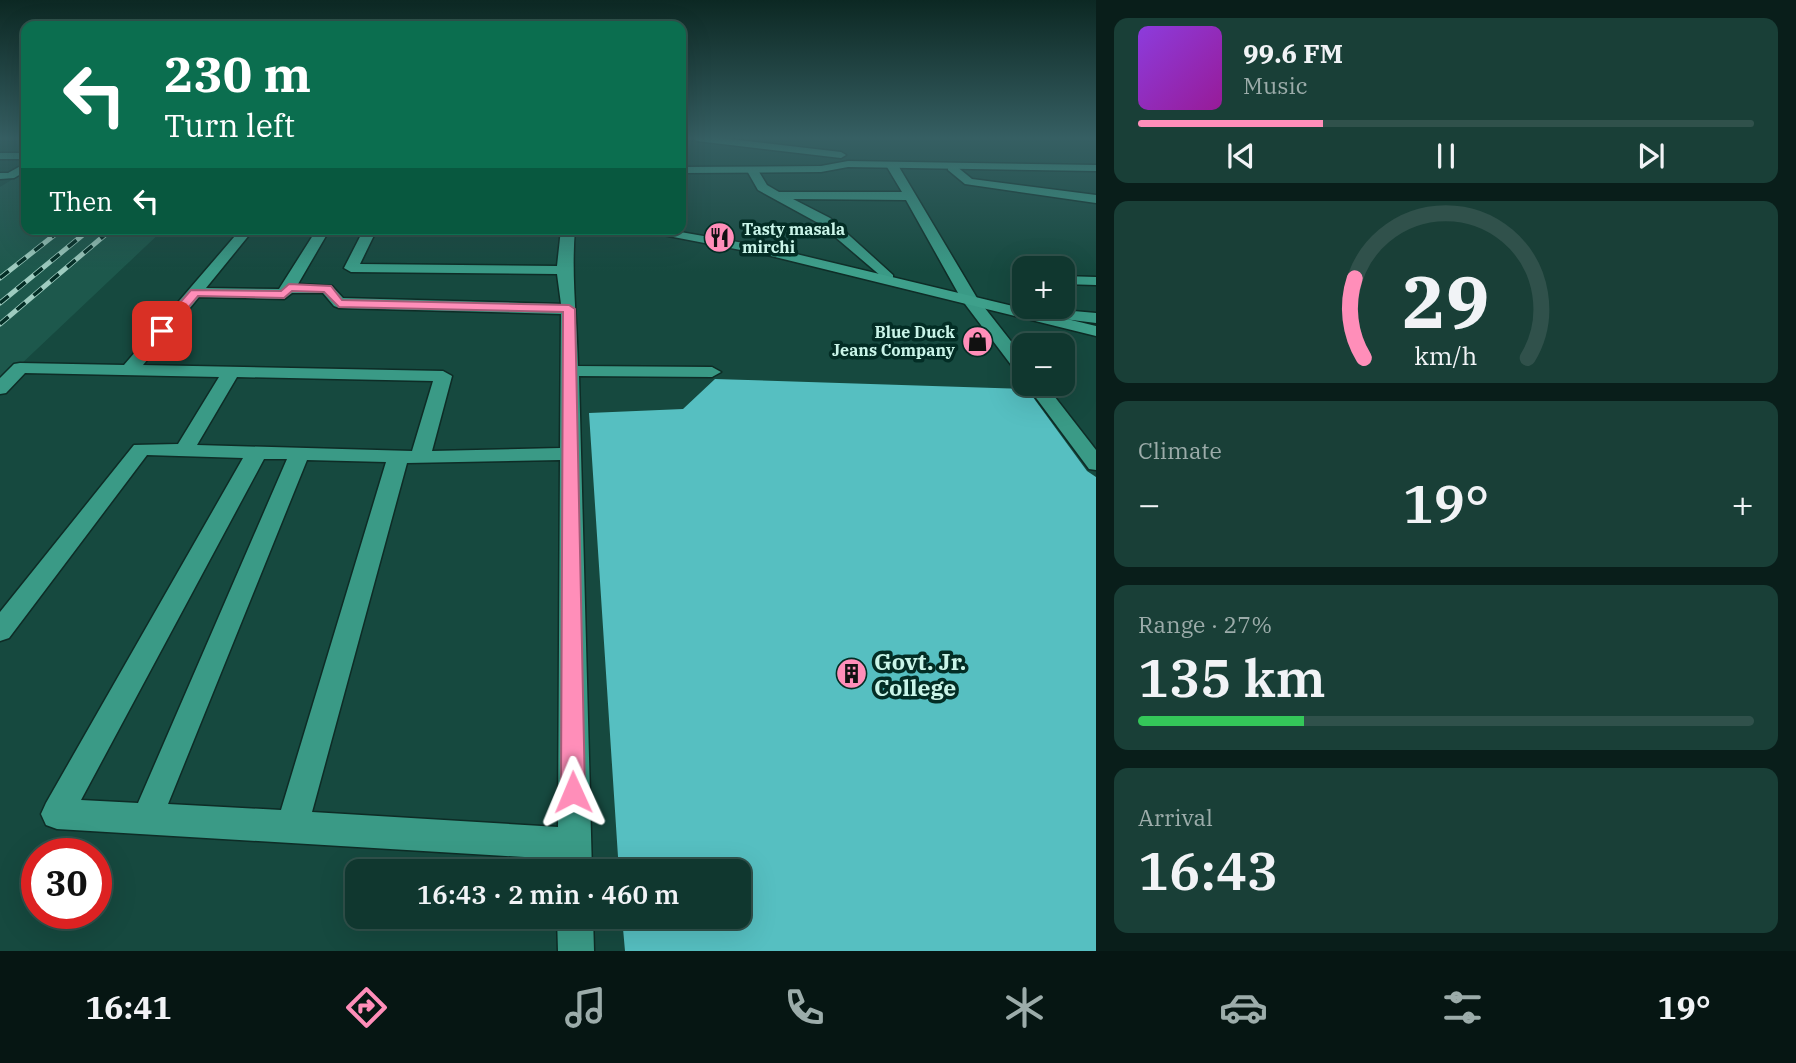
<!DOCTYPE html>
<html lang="en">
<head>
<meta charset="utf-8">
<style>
  :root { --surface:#10372f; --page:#193f37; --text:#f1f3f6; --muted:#9cacaa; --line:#30514b; --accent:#ff8eb9 }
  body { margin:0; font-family:"IBM Plex Serif",serif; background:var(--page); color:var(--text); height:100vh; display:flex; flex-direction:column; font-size:26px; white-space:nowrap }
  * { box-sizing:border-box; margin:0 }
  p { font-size:23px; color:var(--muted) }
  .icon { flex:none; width:38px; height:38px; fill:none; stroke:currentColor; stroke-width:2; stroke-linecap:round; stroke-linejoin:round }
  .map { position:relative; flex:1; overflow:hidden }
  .sheet { display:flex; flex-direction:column; gap:18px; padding:18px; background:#091e1a; width:700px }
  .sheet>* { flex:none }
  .banner { position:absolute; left:21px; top:21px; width:665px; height:214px; border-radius:14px; box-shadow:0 7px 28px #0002,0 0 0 2px var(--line); background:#0b6e4f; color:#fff; overflow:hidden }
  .fabs { position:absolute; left:1012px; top:256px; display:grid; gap:14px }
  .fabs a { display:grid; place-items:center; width:63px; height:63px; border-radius:14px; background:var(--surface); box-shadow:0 7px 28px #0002,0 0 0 2px var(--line); font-size:35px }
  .speed { position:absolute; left:21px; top:838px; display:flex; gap:14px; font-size:35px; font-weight:700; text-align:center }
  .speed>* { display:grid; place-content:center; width:91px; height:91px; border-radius:50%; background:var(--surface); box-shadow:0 7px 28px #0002,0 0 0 2px var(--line); line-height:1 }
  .speed .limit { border:10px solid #d22; background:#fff; color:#111 }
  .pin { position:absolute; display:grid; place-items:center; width:60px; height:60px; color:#fff; margin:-30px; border-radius:14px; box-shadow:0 4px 10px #0006 }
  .me { position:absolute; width:77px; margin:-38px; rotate:359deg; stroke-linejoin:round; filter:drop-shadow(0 0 5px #0008) }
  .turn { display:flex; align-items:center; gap:24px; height:147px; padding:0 28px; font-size:32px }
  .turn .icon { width:91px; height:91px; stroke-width:2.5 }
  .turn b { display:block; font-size:49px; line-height:60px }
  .then { display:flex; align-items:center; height:66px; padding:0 28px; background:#0003; gap:14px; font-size:26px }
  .big { font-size:52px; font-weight:600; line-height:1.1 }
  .sheet .tile { flex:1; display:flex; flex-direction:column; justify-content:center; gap:10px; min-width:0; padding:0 24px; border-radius:14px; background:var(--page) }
  .sheet .dial { align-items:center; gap:0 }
  .dial svg { height:182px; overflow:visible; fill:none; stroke:var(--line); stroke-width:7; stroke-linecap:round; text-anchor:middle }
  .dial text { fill:var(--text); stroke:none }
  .song { display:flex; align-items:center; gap:21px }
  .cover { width:84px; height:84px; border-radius:10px; background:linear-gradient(135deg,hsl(270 70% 55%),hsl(300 70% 35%)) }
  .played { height:7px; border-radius:4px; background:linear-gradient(90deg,var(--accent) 30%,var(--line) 30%) }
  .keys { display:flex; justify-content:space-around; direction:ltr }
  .heat { display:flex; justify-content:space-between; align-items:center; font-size:38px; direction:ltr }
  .charge { height:10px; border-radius:5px; background:linear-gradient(90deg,#34c759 27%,var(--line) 0) }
  .trip { position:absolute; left:345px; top:859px; width:406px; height:70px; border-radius:14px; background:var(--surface); box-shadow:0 7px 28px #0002,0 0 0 2px var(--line); font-weight:600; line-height:70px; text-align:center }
  .menu { display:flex; height:112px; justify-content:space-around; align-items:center; background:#061613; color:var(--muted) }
  .menu .icon { width:49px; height:49px }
  .menu .active { color:var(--accent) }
  .menu b { font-size:32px; color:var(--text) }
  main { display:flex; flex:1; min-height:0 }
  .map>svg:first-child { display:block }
  .built { fill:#1d584c }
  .building { fill:#56bfc1 }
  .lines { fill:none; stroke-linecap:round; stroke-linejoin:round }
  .street-casing { stroke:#0e2c26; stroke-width:3 }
  .secondary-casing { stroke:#0e2c26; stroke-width:3 }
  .street { fill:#3a9a86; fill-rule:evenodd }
  .secondary { fill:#3ea08b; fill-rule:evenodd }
  .rail-far1-casing { stroke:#9fccc0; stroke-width:4.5 }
  .rail-casing { stroke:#9fccc0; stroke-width:5 }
  .rail-far1 { stroke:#032d25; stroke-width:2.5; stroke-dasharray:9; stroke-linecap:butt }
  .rail { stroke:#032d25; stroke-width:3.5; stroke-dasharray:11; stroke-linecap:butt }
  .route { fill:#ff8eb9; stroke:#a65c78; stroke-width:2 }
  .labels { text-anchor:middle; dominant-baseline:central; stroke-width:7; stroke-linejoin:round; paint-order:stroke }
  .far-poi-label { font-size:16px; font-weight:bold; fill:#caf5e9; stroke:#032d25; text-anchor:start }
  .near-poi-label { font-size:23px; font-weight:bold; fill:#caf5e9; stroke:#032d25; text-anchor:start }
</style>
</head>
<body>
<main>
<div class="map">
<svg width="1096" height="951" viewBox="0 0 1096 951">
  <rect width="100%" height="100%" fill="#16493f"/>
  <path class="built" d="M 26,171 L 26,229 L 164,229 L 0,384 L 0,187 Z"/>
  <path class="building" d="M 715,379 L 1027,389 L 1087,471 L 1096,477 L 1096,951 L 625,951 L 622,917 L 738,917 L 738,872 L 619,872 L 589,413 L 683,409 Z"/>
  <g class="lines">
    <defs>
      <path id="street" d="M 0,153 L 26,153 L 26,159 L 0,159 Z
        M 26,163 L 26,171 L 14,178 L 0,179 L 0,173 L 8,173 Z
        M 893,164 L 899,167 L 977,298 L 1024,358 L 1024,375 L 1018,374 L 962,300 L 906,200 L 793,199 L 830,218 L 893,275 L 893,281 L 888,282 L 820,224 L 758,190 L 746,169 L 756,167 L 767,185 L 779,192 L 902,192 L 887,167 Z
        M 948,166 L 956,166 L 972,179 L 1096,195 L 1096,203 L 965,184 L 948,170 Z
        M 241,229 L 254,229 L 206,288 L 279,289 L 317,229 L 330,229 L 298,284 L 332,286 L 343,298 L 561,304 L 557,274 L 351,272 L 344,268 L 364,229 L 377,229 L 360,264 L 557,266 L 561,229 L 575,229 C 571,275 577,320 578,366 L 712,367 L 721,372 L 712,377 L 579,376 L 592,872 L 558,872 L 558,859 L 57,829 L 46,825 L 41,814 L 46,803 L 243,458 L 147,455 L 9,638 L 0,641 L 0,612 L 134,445 L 178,444 L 219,377 L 25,373 L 6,393 L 0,394 L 0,378 L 14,364 L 20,363 L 124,365 ZM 292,293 L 323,293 L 334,306 L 339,308 L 561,314 L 560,448 L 432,451 L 452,376 L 443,371 L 143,365 L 199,297 L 284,299 ZM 237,377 L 433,381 L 412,451 L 197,445 ZM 264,459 L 287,459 L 138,803 L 81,800 ZM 307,460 L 386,462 L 281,810 L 168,804 ZM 560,460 L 558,827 L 312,812 L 407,463 Z
        M 1062,276 L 1096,277 L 1096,285 L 1062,284 Z
        M 1062,310 L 1096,313 L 1096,323 L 1056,318 L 1054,315 Z
        M 1025,383 L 1044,383 L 1096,450 L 1096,470 L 1089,469 Z
        M 557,917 L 593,917 L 594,951 L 558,951 Z"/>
      <path id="secondary" d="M 692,138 L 722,138 L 841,152 L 846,155 L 841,158 L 697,141 Z
        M 848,161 L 1096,165 L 1096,171 L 848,167 L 821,172 L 681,173 L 681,167 L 821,166 Z
        M 632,229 L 663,229 L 767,247 L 1096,326 L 1096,336 L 767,255 Z"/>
    </defs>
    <use href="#street" class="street-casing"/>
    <use href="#secondary" class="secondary-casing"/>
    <use href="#street" class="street"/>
    <use href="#secondary" class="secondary"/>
    <defs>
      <path id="rail-far1" d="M 59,231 L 62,229
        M 87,231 L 90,229
        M 110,231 L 112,229"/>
      <path id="rail" d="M 0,278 L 62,229
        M 0,303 L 90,229
        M 0,324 L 112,229"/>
    </defs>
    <use href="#rail-far1" class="rail-far1-casing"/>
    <use href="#rail" class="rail-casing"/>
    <use href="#rail-far1" class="rail-far1"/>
    <use href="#rail" class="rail"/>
  </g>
  <linearGradient id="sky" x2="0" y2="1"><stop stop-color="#0c2823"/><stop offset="0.51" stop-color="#365f63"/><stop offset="1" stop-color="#365f63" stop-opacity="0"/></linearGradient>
  <rect width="1096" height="271" fill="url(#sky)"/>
  <path class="route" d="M 289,284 L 331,286 L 342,300 L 569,305 L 575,309 L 585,792 L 581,800 L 573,803 L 565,800 L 561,792 L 563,312 L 339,307 L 324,292 L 292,291 L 284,298 L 198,296 L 166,334 L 155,331 L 191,290 L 281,291 Z"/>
  <defs>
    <symbol id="restaurant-disc" viewBox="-11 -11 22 22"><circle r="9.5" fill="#ff8eb9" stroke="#032d25"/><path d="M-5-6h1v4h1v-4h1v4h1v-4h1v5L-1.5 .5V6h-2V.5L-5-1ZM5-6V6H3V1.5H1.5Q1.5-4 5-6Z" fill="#111"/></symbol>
    <symbol id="shop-disc" viewBox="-11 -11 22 22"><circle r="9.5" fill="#ff8eb9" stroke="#032d25"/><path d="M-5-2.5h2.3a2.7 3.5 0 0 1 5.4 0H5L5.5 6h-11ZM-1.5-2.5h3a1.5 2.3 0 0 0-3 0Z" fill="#111"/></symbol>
    <symbol id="building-disc" viewBox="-11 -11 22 22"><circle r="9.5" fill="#ff8eb9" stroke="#032d25"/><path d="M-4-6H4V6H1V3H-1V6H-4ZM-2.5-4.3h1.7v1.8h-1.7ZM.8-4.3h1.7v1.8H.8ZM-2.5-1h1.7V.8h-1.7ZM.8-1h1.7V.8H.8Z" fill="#111"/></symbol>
  </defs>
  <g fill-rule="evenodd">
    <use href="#restaurant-disc" x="702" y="220" width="35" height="35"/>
    <use href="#shop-disc" x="960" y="324" width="35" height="35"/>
    <use href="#building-disc" x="834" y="656" width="35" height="35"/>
  </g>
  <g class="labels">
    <g class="far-poi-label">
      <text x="742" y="229">Tasty masala<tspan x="742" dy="18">mirchi</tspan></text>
      <text x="955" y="332" text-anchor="end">Blue Duck<tspan x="955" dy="18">Jeans Company</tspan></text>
    </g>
    <g class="near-poi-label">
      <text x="874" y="661">Govt. Jr.<tspan x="874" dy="26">College</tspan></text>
    </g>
  </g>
</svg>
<div class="fabs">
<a>+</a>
<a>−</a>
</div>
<div class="speed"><div class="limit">30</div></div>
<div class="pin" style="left:162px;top:331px;background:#d93025"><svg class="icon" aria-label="arrive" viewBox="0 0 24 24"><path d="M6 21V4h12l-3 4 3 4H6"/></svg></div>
<svg class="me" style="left:573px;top:792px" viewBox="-20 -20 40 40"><path d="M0-17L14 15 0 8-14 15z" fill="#ff8eb9" stroke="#fff" stroke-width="4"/></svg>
<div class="trip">16:43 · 2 min · 460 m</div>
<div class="banner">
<div class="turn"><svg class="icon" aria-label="left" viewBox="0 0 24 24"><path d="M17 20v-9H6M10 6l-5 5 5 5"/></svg><div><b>230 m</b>Turn left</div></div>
<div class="then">Then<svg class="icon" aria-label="left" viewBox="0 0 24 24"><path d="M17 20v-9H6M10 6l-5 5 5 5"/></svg></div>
</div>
</div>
<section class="sheet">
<div class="tile">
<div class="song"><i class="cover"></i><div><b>99.6 FM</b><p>Music</p></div></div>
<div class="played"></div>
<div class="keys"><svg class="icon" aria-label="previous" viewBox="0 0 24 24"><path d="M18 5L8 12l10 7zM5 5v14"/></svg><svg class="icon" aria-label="pause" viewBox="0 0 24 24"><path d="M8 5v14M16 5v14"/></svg><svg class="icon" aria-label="next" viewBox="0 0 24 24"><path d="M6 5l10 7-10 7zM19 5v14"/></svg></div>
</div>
<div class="tile dial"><svg viewBox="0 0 100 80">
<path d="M14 69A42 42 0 1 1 86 69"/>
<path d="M14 69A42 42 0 0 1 10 34" stroke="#ff8eb9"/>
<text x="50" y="56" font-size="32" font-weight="700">29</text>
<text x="50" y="72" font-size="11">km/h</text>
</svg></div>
<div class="tile"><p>Climate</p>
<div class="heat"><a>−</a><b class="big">19°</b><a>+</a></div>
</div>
<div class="tile"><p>Range · 27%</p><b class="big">135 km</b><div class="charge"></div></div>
<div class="tile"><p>Arrival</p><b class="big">16:43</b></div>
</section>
</main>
<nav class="menu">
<b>16:41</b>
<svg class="icon active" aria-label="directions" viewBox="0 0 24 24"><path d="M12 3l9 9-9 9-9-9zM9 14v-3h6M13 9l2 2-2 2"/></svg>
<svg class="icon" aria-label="music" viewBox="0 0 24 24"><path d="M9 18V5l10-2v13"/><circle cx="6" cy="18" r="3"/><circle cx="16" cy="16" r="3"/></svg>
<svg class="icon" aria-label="phone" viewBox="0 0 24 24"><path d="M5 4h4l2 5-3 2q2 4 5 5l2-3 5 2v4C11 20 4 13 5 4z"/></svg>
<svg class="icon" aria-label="climate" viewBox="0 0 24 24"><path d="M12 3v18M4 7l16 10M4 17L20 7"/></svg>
<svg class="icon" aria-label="car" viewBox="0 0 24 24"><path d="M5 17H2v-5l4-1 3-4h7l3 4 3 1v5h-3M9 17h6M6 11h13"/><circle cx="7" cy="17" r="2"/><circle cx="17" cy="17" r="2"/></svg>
<svg class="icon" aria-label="filters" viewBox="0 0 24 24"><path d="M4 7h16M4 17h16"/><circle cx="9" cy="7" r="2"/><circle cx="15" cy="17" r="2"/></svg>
<b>19°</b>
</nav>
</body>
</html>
